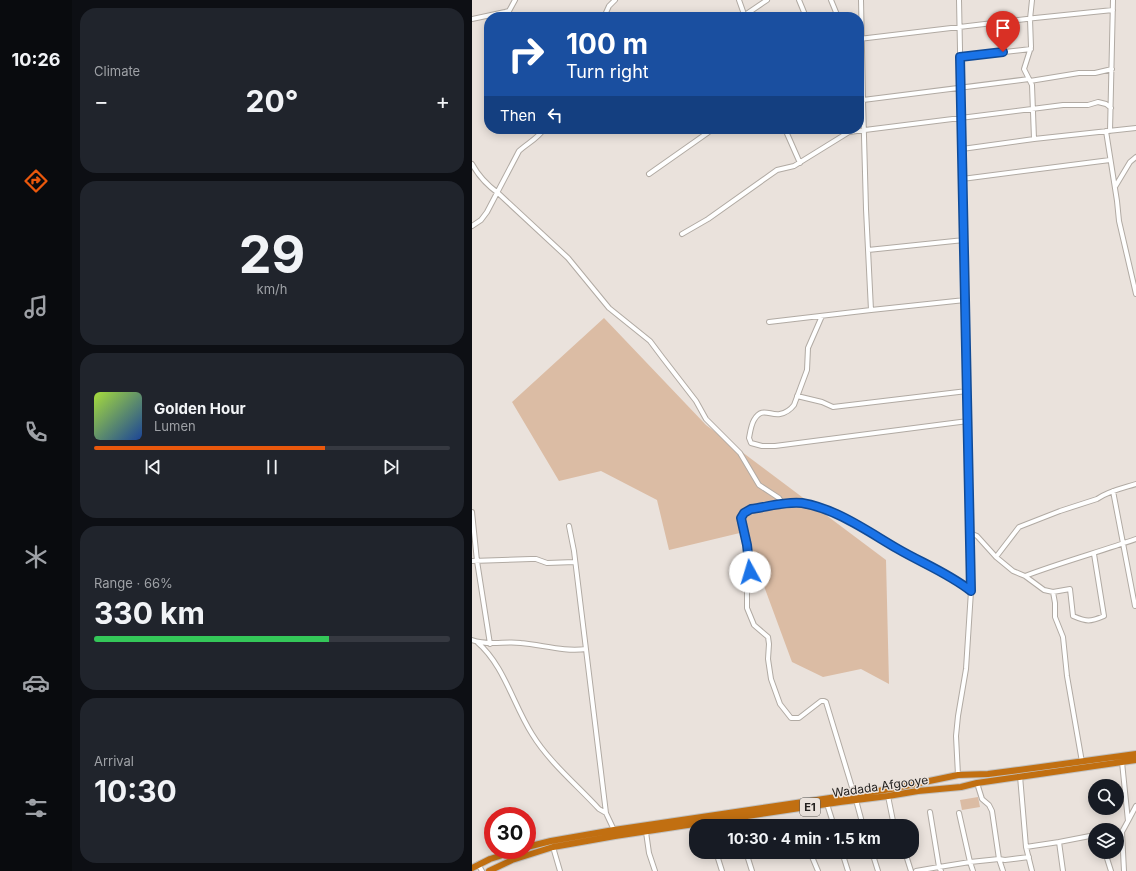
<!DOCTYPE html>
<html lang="en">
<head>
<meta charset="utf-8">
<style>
  :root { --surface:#171b24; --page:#20242c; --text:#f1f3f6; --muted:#9ea1a6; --line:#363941; --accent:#ea580c }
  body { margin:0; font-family:Inter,sans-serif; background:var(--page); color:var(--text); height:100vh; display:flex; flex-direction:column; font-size:15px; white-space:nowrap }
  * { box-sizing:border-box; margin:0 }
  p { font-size:13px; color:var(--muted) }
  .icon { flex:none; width:22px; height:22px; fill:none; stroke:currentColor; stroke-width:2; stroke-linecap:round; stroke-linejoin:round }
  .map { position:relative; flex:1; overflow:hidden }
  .sheet { display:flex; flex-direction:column; gap:8px; padding:8px; background:#0d0f14; width:400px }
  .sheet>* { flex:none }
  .hud { position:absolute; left:12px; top:12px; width:380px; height:122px; border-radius:16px; box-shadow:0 2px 10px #0003; background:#1a4fa0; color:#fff; overflow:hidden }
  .fabs { position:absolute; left:616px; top:779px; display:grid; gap:8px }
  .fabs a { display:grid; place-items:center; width:36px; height:36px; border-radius:50%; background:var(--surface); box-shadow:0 2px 10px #0003; font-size:20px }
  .speed { position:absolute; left:12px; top:807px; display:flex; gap:8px; font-size:20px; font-weight:700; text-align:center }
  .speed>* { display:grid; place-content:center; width:52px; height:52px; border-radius:50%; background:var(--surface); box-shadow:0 2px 10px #0003; line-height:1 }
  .speed .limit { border:6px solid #d22; background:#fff; color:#111 }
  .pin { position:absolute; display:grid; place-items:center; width:34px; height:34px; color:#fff; margin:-41px -17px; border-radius:50% 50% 50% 0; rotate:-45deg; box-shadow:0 0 4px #0007 }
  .pin .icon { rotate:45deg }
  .me { position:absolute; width:44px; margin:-22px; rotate:354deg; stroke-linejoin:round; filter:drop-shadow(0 0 3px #0008) }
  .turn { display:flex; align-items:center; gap:14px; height:84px; padding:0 16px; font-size:18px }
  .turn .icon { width:52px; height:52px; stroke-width:2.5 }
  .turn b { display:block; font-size:28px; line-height:34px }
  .then { display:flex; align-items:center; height:38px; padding:0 16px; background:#0003; gap:8px; font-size:15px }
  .big { font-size:30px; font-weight:700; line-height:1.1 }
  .sheet .widget { flex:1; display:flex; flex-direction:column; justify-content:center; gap:6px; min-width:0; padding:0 14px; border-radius:16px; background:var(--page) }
  .sheet .dial { align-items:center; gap:0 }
  .dial b { font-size:52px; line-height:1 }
  .song { display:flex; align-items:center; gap:12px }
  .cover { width:48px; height:48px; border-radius:6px; background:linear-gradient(135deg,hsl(80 70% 55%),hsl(220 70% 35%)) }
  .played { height:4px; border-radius:2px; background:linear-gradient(90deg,var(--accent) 65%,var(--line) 65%) }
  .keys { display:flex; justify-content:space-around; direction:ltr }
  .heat { display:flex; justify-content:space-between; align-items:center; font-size:22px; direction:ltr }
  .charge { height:6px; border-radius:3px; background:linear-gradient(90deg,#34c759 66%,var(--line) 0) }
  .trip { position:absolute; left:217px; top:819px; width:230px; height:40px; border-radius:16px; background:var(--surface); box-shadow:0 2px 10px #0003; font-weight:700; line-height:40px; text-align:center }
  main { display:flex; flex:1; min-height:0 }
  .tab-bar { display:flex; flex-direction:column; width:72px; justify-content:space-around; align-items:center; background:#090b0e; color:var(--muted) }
  .tab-bar .icon { width:28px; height:28px }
  .tab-bar .current { color:var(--accent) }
  .tab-bar b { font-size:18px; color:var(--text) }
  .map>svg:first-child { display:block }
  .green { fill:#dbbca4 }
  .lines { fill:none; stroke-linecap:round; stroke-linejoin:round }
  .minor-casing { stroke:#b1aaa3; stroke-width:6 }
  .highway-casing { stroke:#c1c1c0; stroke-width:8 }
  .minor { stroke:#fff; stroke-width:4 }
  .highway { stroke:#c16f11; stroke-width:6 }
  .route-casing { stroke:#114b97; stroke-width:10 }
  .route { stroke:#1a73e8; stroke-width:7 }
  .labels { text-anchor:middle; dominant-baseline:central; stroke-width:3; stroke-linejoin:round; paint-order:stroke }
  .shield { fill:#eae2dc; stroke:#5f5a57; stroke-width:1 }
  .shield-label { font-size:11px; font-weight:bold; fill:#23201e }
  .street-label { font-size:12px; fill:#23201e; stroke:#eae2dc }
</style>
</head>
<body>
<main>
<nav class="tab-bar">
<b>10:26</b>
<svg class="icon current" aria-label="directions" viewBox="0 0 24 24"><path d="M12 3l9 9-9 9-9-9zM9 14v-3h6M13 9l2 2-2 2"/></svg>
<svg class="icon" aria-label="music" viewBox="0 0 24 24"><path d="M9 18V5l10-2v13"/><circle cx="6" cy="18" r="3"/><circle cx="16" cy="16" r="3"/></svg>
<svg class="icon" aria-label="phone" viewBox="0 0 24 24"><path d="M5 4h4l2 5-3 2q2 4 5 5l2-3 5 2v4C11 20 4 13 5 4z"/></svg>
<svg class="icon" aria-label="climate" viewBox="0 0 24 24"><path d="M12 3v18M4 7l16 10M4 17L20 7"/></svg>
<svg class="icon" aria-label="car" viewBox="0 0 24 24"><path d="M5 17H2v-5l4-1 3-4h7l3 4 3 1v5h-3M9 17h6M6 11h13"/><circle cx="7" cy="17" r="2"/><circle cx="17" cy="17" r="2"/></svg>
<svg class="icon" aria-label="filters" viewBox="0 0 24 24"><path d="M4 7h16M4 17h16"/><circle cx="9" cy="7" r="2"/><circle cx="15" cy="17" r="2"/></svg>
</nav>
<section class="sheet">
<div class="widget"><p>Climate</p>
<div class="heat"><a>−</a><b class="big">20°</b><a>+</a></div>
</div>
<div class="widget dial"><b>29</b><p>km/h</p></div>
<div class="widget">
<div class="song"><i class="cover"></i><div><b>Golden Hour</b><p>Lumen</p></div></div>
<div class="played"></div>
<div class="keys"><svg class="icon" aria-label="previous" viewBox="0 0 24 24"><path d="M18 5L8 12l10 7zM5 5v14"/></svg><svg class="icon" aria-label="pause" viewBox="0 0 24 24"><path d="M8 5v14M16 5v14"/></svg><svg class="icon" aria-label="next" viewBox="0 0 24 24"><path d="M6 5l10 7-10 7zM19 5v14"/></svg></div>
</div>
<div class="widget"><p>Range · 66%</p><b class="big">330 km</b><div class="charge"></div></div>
<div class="widget"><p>Arrival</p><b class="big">10:30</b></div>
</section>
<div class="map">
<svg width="664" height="871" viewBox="0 0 664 871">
  <rect width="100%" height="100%" fill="#eae2dc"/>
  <path class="green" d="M 132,318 L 234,425 L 414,560 L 417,684 L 389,669 L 351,677 L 320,662 L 272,532 L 197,550 L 185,500 L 129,471 L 87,481 L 40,402 Z
    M 506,797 L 508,807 L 490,810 L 488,800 Z"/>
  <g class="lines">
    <defs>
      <path id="minor" d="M 267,0 L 273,17
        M 327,0 L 334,17
        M 359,0 L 366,17
        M 389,0 L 391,100 L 557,79
        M 560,0 L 558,19 L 559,47 L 552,69 L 560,85 L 562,139
        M 132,17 L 137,6 L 143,0
        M 270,17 L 295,0
        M 0,19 L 33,12 L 37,11 L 43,0
        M 387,39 L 563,18 L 641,10
        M 488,57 L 559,49
        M 558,81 L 607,73 L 623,73 L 640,69
        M 391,100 L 394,209 L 399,310
        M 313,129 L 328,163
        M 634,131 L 645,201 L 647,221 L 664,294
        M 638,131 L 641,0
        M 490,149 L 562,139 L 664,128
        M 0,164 C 7,177 15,185 26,193 L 96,258 L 137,308 L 178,341 L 190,357 L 224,401 L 234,419 L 268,453 L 287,485 L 307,498 L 311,504
        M 177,174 L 241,129
        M 490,179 L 638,160
        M 643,187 L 658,162 L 664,157
        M 0,226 L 9,220 L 15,212 L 47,151 C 56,143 65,139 72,129
        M 210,234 L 236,219 L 305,170 L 322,166 L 377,132 L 591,105 L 616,105 L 626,102 L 634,104 L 639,108
        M 396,250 L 492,240
        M 350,316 L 336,348 L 335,370 L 322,405 C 319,409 313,413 308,414 C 298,416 290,406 282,420 C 279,425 278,433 277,438 L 279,443 L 290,446 L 303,446 L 496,421
        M 297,322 L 399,310 L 493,300
        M 325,396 L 350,402 L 361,407 L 495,391
        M 641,491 L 663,606
        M 0,512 L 5,561 L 18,644
        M 97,526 L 102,551 L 134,813 L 142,830
        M 498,533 L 505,536 L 524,557 L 541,571 L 553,576 L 572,590 L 581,592 L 598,589 L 601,616 C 615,622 618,622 632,616 L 622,554
        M 524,557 L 547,527 L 588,511 L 625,499 C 636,491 651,488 664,484
        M 0,561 L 59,559 L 64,559 L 75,563 L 103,562
        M 553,576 C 590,562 627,552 664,539
        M 581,592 L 583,603 L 583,617 L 591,637 L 595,676 L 610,762
        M 0,640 C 16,646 33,641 49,643 C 71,645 92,652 114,649
        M 5,642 C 32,665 41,704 60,734 C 77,762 105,785 127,809 L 134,813
        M 650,762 L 656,821 L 650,832 L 652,871
        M 486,775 L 484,736 L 486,716 L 494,669 L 499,591 L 487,0
        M 548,776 L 554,847 L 560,871
        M 382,794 L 354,702 L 352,701 L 349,701 L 327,718 L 319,718 L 308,704 L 299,679 L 296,659 L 297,644 L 296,637 L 282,625 L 275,608 L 275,591 L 278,572 L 275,545 L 269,518 L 272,513 L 279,509 C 295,507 314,501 330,503 C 365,509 395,531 426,549 C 450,563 476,573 499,591
        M 416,796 L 422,826
        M 384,800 L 391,826
        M 355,804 L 362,826
        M 458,812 L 467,867 L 498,862 L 527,859 L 520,811 L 517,805 L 510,799 L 505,783
        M 487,813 L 498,862 L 501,871
        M 264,818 L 266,826
        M 656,821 L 664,806
        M 174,832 L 177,853 L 183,871
        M 587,842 L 623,835
        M 81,847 L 88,871
        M 554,847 L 587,842 L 591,871
        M 244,852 L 250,871
        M 274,852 L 280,871
        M 338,852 L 346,871
        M 370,852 L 376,871
        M 400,852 L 406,871
        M 433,852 L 439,871
        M 633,852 L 639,871
        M 527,859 L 533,860 L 557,857
        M 527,859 L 531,871
        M 6,864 L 10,871
        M 444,871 L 467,867 L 469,871"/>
      <path id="highway" d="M 55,847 L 79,841 L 142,830 L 419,789 L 486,775 L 516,774 L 547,770 L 664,754
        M 0,868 L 18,859 L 46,850
        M 17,871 L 40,860 L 81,847 L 143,836 L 368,802 L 416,796 L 446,791 L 489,787 L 505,783 L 664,760"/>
    </defs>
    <use href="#minor" class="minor-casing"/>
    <use href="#highway" class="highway-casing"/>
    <use href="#minor" class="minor"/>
    <use href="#highway" class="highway"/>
  </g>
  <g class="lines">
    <defs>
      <path id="route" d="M 278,572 L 275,545 L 269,518 L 272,513 L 279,509 C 295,507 314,501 330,503 C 365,509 395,531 426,549 C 450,563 476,573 499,591 L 488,57 L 531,52"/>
    </defs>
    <use href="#route" class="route-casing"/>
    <use href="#route" class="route"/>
  </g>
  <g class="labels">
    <rect class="shield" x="328" y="798" width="20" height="18" rx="3"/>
    <g class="shield-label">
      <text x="338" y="807">E1</text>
    </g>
    <g class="street-label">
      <text transform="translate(408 786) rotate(-8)">Wadada Afgooye</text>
    </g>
  </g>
</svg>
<div class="fabs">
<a><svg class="icon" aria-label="search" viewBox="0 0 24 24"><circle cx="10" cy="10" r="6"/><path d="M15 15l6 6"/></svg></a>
<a><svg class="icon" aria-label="layers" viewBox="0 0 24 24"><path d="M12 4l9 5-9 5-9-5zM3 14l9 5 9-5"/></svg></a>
</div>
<div class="speed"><div class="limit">30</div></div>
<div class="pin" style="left:531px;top:52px;background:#d93025"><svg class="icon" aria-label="arrive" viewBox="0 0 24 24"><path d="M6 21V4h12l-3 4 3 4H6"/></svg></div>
<svg class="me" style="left:278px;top:572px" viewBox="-20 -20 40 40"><circle r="19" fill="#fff"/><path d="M0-13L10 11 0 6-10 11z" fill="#1a73e8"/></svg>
<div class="trip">10:30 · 4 min · 1.5 km</div>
<div class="hud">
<div class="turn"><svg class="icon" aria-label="right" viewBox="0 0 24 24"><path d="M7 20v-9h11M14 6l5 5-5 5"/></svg><div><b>100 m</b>Turn right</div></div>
<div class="then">Then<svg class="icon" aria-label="left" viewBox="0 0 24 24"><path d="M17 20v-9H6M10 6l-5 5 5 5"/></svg></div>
</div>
</div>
</main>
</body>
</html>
